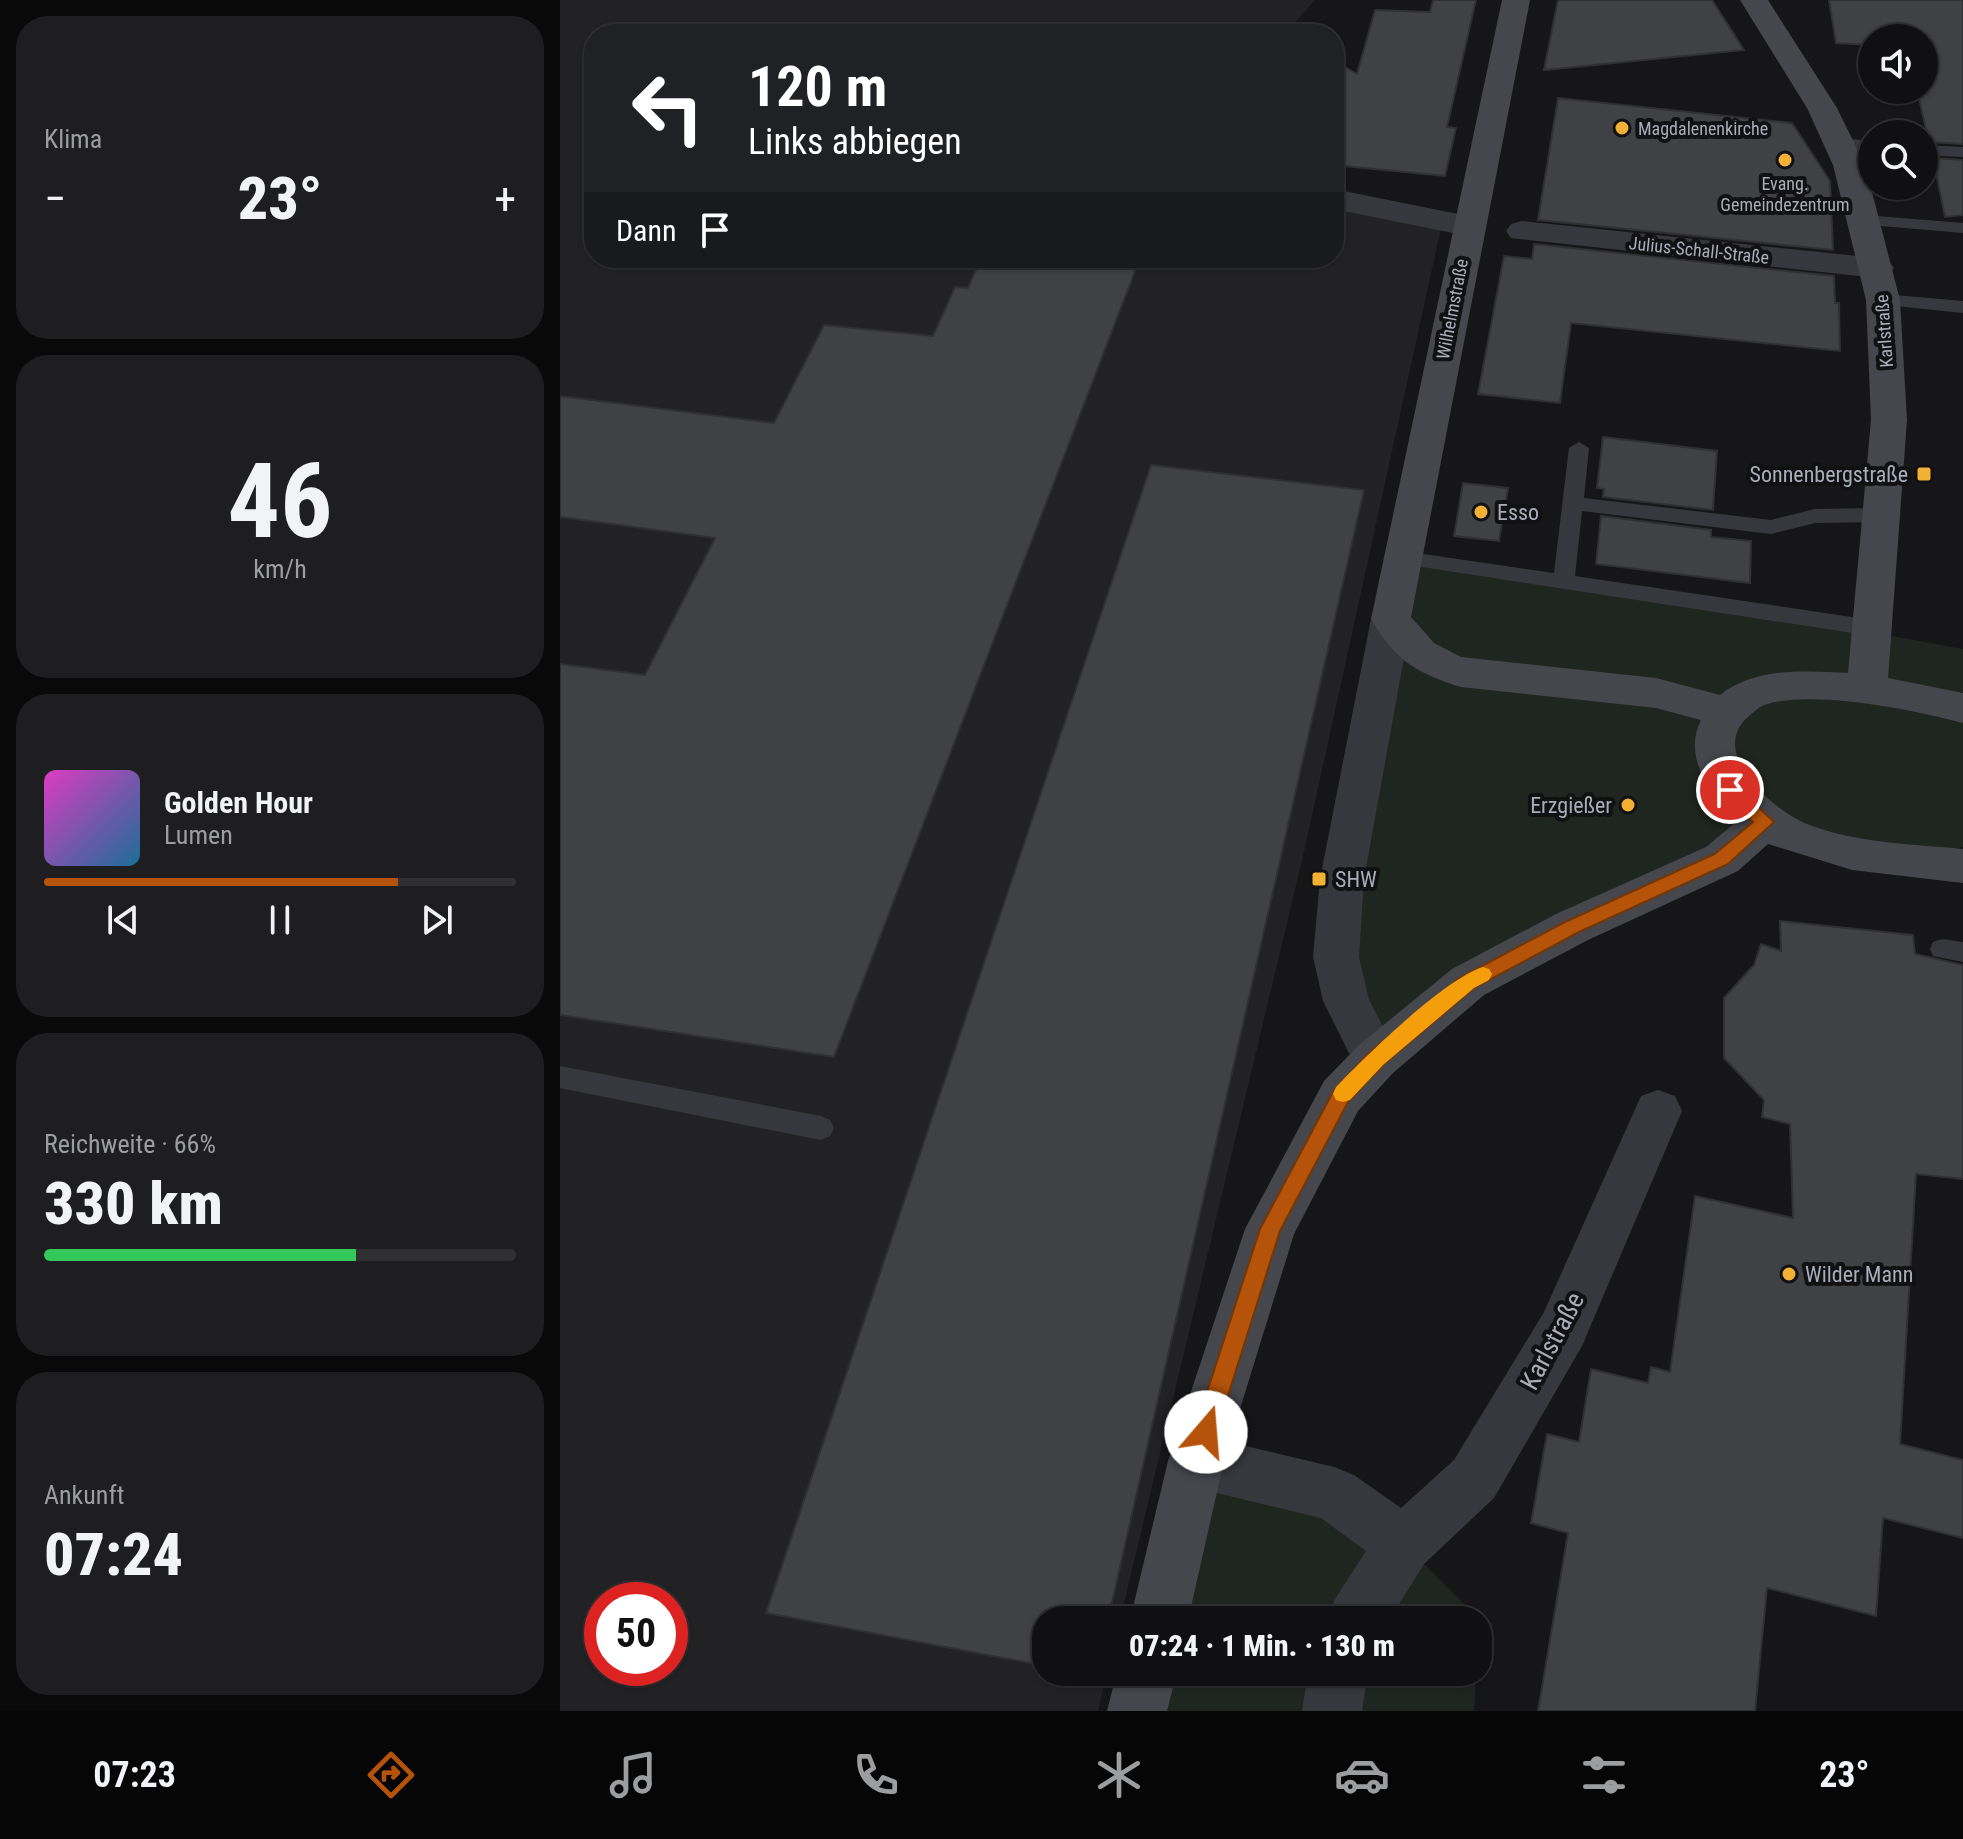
<!DOCTYPE html>
<html lang="de">
<head>
<meta charset="utf-8">
<style>
  :root { --surface:#101012; --page:#1e1e20; --text:#f1f3f6; --muted:#9c9d9f; --line:#303032; --accent:#b45309 }
  body { margin:0; font-family:"Roboto Condensed",sans-serif; background:var(--page); color:var(--text); height:100vh; display:flex; flex-direction:column; font-size:30px; white-space:nowrap }
  * { box-sizing:border-box; margin:0 }
  p { font-size:26px; color:var(--muted) }
  .icon { flex:none; width:44px; height:44px; fill:none; stroke:currentColor; stroke-width:2; stroke-linecap:round; stroke-linejoin:round }
  .map { position:relative; flex:1; overflow:hidden }
  .sheet { display:flex; flex-direction:column; gap:16px; padding:16px; background:#09090a; width:560px }
  .sheet>* { flex:none }
  .guide { position:absolute; left:24px; top:24px; width:760px; height:244px; border-radius:32px; box-shadow:0 2px 6px #0004,0 0 0 2px var(--line); background:#202124; color:#fff; overflow:hidden }
  .controls { position:absolute; left:1298px; top:24px; display:grid; gap:16px }
  .controls a { display:grid; place-items:center; width:80px; height:80px; border-radius:50%; background:var(--surface); box-shadow:0 2px 6px #0004,0 0 0 2px var(--line); font-size:40px }
  .speed { position:absolute; left:24px; top:1582px; display:flex; gap:16px; font-size:40px; font-weight:700; text-align:center }
  .speed>* { display:grid; place-content:center; width:104px; height:104px; border-radius:50%; background:var(--surface); box-shadow:0 2px 6px #0004,0 0 0 2px var(--line); line-height:1 }
  .speed .limit { border:12px solid #d22; background:#fff; color:#111 }
  .pin { position:absolute; display:grid; place-items:center; width:68px; height:68px; color:#fff; margin:-34px; border:4px solid #fff; border-radius:50%; box-shadow:0 2px 8px #0007 }
  .me { position:absolute; width:88px; margin:-44px; rotate:18deg; stroke-linejoin:round; filter:drop-shadow(0 0 6px #0008) }
  .turn { display:flex; align-items:center; gap:28px; height:168px; padding:0 32px; font-size:36px }
  .turn .icon { width:104px; height:104px; stroke-width:2.5 }
  .turn b { display:block; font-size:56px; line-height:68px }
  .then { display:flex; align-items:center; height:76px; padding:0 32px; background:#0003; gap:16px; font-size:30px }
  .big { font-size:60px; font-weight:800; line-height:1.1 }
  .sheet .tile { flex:1; display:flex; flex-direction:column; justify-content:center; gap:12px; min-width:0; padding:0 28px; border-radius:32px; background:var(--page) }
  .sheet .dial { align-items:center; gap:0 }
  .dial b { font-size:104px; line-height:1 }
  .song { display:flex; align-items:center; gap:24px }
  .cover { width:96px; height:96px; border-radius:12px; background:linear-gradient(135deg,hsl(310 70% 55%),hsl(200 70% 35%)) }
  .played { height:8px; border-radius:4px; background:linear-gradient(90deg,var(--accent) 75%,var(--line) 75%) }
  .keys { display:flex; justify-content:space-around; direction:ltr }
  .heat { display:flex; justify-content:space-between; align-items:center; font-size:44px; direction:ltr }
  .charge { height:12px; border-radius:6px; background:linear-gradient(90deg,#34c759 66%,var(--line) 0) }
  .trip { position:absolute; left:472px; top:1606px; width:460px; height:80px; border-radius:32px; background:var(--surface); box-shadow:0 2px 6px #0004,0 0 0 2px var(--line); font-weight:800; line-height:80px; text-align:center }
  .menu { display:flex; height:128px; justify-content:space-around; align-items:center; background:#060607; color:var(--muted) }
  .menu .icon { width:56px; height:56px }
  .menu .selected { color:var(--accent) }
  .menu b { font-size:36px; color:var(--text) }
  main { display:flex; flex:1; min-height:0 }
  .map>svg:first-child { display:block }
  .built { fill:#222225; fill-rule:evenodd }
  .green { fill:#1e261f }
  .building { fill:#404145; stroke:#303034; stroke-width:2 }
  .lines { fill:none; stroke-linecap:round; stroke-linejoin:round }
  .lane { fill:#37383d; fill-rule:evenodd }
  .street { fill:#37383d; fill-rule:evenodd }
  .secondary { fill:#45474d; fill-rule:evenodd }
  .route { fill:#b45309; stroke:#753606; stroke-width:2 }
  .slow { fill:#f59e0b }
  .poi-dot { fill:#f2b134; stroke:#111113; stroke-width:3 }
  .labels { text-anchor:middle; dominant-baseline:central; stroke-width:8; stroke-linejoin:round; paint-order:stroke }
  .far-poi-label { font-size:18px; fill:#a8adb8; stroke:#111113; text-anchor:start }
  .far-street-label { font-size:18px; fill:#a8adb8; stroke:#111113 }
  .poi-label { font-size:22px; fill:#a8adb8; stroke:#111113; text-anchor:start }
  .near-street-label { font-size:26px; fill:#a8adb8; stroke:#111113 }
</style>
</head>
<body>
<main>
<section class="sheet">
<div class="tile"><p>Klima</p>
<div class="heat"><a>−</a><b class="big">23°</b><a>+</a></div>
</div>
<div class="tile dial"><b>46</b><p>km/h</p></div>
<div class="tile">
<div class="song"><i class="cover"></i><div><b>Golden Hour</b><p>Lumen</p></div></div>
<div class="played"></div>
<div class="keys"><svg class="icon" aria-label="previous" viewBox="0 0 24 24"><path d="M18 5L8 12l10 7zM5 5v14"/></svg><svg class="icon" aria-label="pause" viewBox="0 0 24 24"><path d="M8 5v14M16 5v14"/></svg><svg class="icon" aria-label="next" viewBox="0 0 24 24"><path d="M6 5l10 7-10 7zM19 5v14"/></svg></div>
</div>
<div class="tile"><p>Reichweite · 66%</p><b class="big">330 km</b><div class="charge"></div></div>
<div class="tile"><p>Ankunft</p><b class="big">07:24</b></div>
</section>
<div class="map">
<svg width="1403" height="1711" viewBox="0 0 1403 1711">
  <rect width="100%" height="100%" fill="#161618"/>
  <path class="built" d="M 0,0 L 755,0 L 725,34 L 34,34 L 34,258 L 774,258 L 774,204 L 881,228 L 744,852 L 560,1620 L 486,1620 L 486,1672 L 547,1672 L 538,1711 L 0,1711 ZM 42,1600 L 110,1600 L 110,1668 L 42,1668 Z"/>
  <path class="green" d="M 848,564 L 1300,630 L 1403,649 L 1403,847 L 1382,851 L 1276,845 L 1224,826 L 820,1042 L 794,998 L 789,914 Z
    M 645,1475 L 844,1544 L 919,1619 L 918,1631 L 918,1620 L 611,1620 Z
    M 599,1672 L 916,1672 L 914,1711 L 590,1711 Z"/>
  <path class="building" d="M 873,0 L 916,0 L 887,127 L 896,128 L 885,176 L 774,165 L 774,60 L 797,74 L 815,10 L 870,12 Z
    M 998,0 L 1152,0 L 1184,50 L 984,70 Z
    M 1269,0 L 1403,0 L 1403,144 L 1369,142 L 1357,90 L 1364,90 L 1364,38 L 1312,38 L 1312,45 L 1276,43 Z
    M 998,98 L 1232,123 L 1270,181 L 1273,250 L 978,220 Z
    M 1373,158 L 1403,160 L 1403,215 L 1385,217 Z
    M 974,244 L 1274,276 L 1275,303 L 1279,303 L 1280,351 L 1011,323 L 1000,403 L 918,394 L 944,256 L 972,259 Z
    M 421,258 L 580,258 L 274,1057 L 0,1015 L 0,664 L 85,675 L 155,538 L 0,517 L 0,396 L 214,423 L 264,325 L 373,336 L 395,287 L 408,288 Z
    M 1043,437 L 1157,451 L 1153,510 L 1043,497 L 1044,489 L 1037,488 Z
    M 591,465 L 804,490 L 548,1620 L 486,1620 L 486,1666 L 206,1613 Z
    M 903,483 L 948,488 L 939,541 L 894,536 Z
    M 1041,516 L 1151,530 L 1151,537 L 1191,541 L 1190,583 L 1036,564 Z
    M 1220,921 L 1353,935 L 1355,954 L 1403,965 L 1403,1179 L 1356,1174 L 1340,1444 L 1403,1460 L 1403,1538 L 1323,1518 L 1316,1616 L 1207,1588 L 1195,1711 L 978,1711 L 1008,1533 L 971,1523 L 987,1434 L 1019,1442 L 1031,1369 L 1088,1383 L 1091,1367 L 1110,1372 L 1135,1196 L 1233,1218 L 1230,1124 L 1202,1117 L 1204,1100 L 1164,1058 L 1164,998 L 1194,965 L 1201,944 L 1221,951 Z"/>
  <g class="lines">
    <path class="lane" d="M 1279,138 L 1312,141 L 1312,151 L 1273,147 L 1271,143 Z
      M 1364,145 L 1403,147 L 1403,157 L 1364,155 Z
      M 1304,215 L 1403,223 L 1403,233 L 1298,224 L 1295,220 Z
      M 1323,294 L 1403,301 L 1403,313 L 1316,304 L 1314,300 L 1316,296 Z
      M 1019,442 L 1029,448 L 1024,498 L 1211,520 L 1255,509 L 1321,508 L 1331,515 L 1321,522 L 1255,523 L 1211,534 L 1022,511 L 1015,576 L 1312,620 L 1320,623 L 1323,628 L 1320,633 L 1312,636 L 836,563 L 832,558 L 836,553 L 843,551 L 994,573 L 1009,448 Z
      M 1382,939 L 1403,942 L 1403,962 L 1373,956 L 1370,949 L 1373,942 Z
      M 0,1066 L 261,1116 L 270,1120 L 274,1128 L 270,1136 L 261,1140 L 0,1088 Z"/>
    <path class="street" d="M 774,189 L 908,216 L 919,219 L 924,226 L 919,233 L 908,236 L 774,209 Z
      M 962,221 L 1317,258 L 1329,261 L 1334,268 L 1329,275 L 1317,278 L 951,238 L 946,231 L 951,224 Z
      M 831,605 L 845,609 L 851,619 L 804,879 L 799,957 L 809,1000 L 840,1059 L 833,1073 L 816,1079 L 799,1073 L 763,1001 L 753,957 L 760,879 L 811,619 L 817,609 Z
      M 1098,1090 L 1115,1096 L 1122,1111 L 1022,1346 L 934,1498 L 864,1564 L 829,1620 L 767,1620 L 775,1599 L 806,1551 L 761,1518 L 636,1488 L 617,1480 L 608,1461 L 617,1442 L 636,1434 L 774,1467 L 794,1475 L 841,1508 L 894,1460 L 984,1312 L 1081,1096 Z
      M 748,1672 L 808,1672 L 802,1711 L 742,1711 Z"/>
    <path class="secondary" d="M 942,0 L 970,0 L 851,617 L 874,643 L 901,657 L 1096,678 L 1160,695 C 1195,667 1245,671 1288,673 L 1311,420 L 1306,300 L 1273,165 L 1247,108 L 1180,0 L 1208,0 L 1277,108 L 1305,165 L 1340,300 L 1347,420 L 1328,678 L 1403,693 L 1403,723 C 1355,710 1251,689 1204,705 C 1199,707 1194,712 1190,715 C 1145,752 1213,810 1247,824 C 1295,843 1352,844 1403,849 L 1403,883 L 1292,870 L 1208,844 L 1178,871 L 1028,940 L 924,995 L 833,1073 L 798,1111 L 734,1234 L 664,1461 L 628,1620 L 570,1620 L 608,1461 L 685,1229 L 764,1081 L 799,1045 L 892,969 L 996,914 L 1146,847 L 1176,822 C 1151,795 1122,757 1141,720 L 1096,708 L 901,687 C 856,673 835,660 811,619 Z
      M 557,1672 L 617,1672 L 607,1711 L 547,1711 Z"/>
  </g>
  <path class="route" d="M 1170,784 L 1176,786 L 1214,822 L 1168,864 L 1019,932 L 914,988 L 823,1065 L 788,1102 L 720,1231 L 654,1440 L 646,1443 L 638,1440 L 634,1432 L 700,1229 L 774,1090 L 809,1053 L 901,977 L 1005,922 L 1155,854 L 1193,822 L 1164,795 L 1161,790 L 1164,786 Z"/>
  <path class="slow" d="M 923,967 L 929,969 L 932,974 L 929,980 L 914,988 L 823,1065 L 790,1100 L 783,1102 L 776,1100 L 773,1094 L 776,1087 C 807,1055 883,980 923,967 Z"/>
  <g class="poi-dot">
    <circle cx="1062" cy="128" r="8"/>
    <circle cx="1225" cy="160" r="8"/>
    <rect x="1356" y="466" width="16" height="16" rx="4"/>
    <circle cx="921" cy="512" r="8"/>
    <circle cx="1068" cy="805" r="8"/>
    <rect x="751" y="871" width="16" height="16" rx="4"/>
    <circle cx="1229" cy="1274" r="8"/>
  </g>
  <g class="labels">
    <g class="far-poi-label">
      <text x="1078" y="128">Magdalenenkirche</text>
      <text x="1225" y="183" text-anchor="middle">Evang.<tspan x="1225" dy="21">Gemeindezentrum</tspan></text>
    </g>
    <g class="far-street-label">
      <text transform="translate(1139 250) rotate(6)">Julius-Schall-Straße</text>
      <text transform="translate(892 309) rotate(-79)">Wilhelmstraße</text>
      <text transform="translate(1324 331) rotate(-94)">Karlstraße</text>
    </g>
    <g class="poi-label">
      <text x="1348" y="474" text-anchor="end">Sonnenbergstraße</text>
      <text x="937" y="512">Esso</text>
      <text x="1052" y="805" text-anchor="end">Erzgießer</text>
      <text x="775" y="879">SHW</text>
      <text x="1245" y="1274">Wilder Mann</text>
    </g>
    <g class="near-street-label">
      <text transform="translate(992 1341) rotate(-62)">Karlstraße</text>
    </g>
  </g>
</svg>
<div class="controls">
<a><svg class="icon" aria-label="sound" viewBox="0 0 24 24"><path d="M4 9h4l5-4v14l-5-4H4zM17 9q2 3 0 6"/></svg></a>
<a><svg class="icon" aria-label="search" viewBox="0 0 24 24"><circle cx="10" cy="10" r="6"/><path d="M15 15l6 6"/></svg></a>
</div>
<div class="speed"><div class="limit">50</div></div>
<div class="pin" style="left:1170px;top:790px;background:#d93025"><svg class="icon" aria-label="arrive" viewBox="0 0 24 24"><path d="M6 21V4h12l-3 4 3 4H6"/></svg></div>
<svg class="me" style="left:646px;top:1432px" viewBox="-20 -20 40 40"><circle r="19" fill="#fff"/><path d="M0-13L10 11 0 6-10 11z" fill="#b45309"/></svg>
<div class="trip">07:24 · 1 Min. · 130 m</div>
<div class="guide">
<div class="turn"><svg class="icon" aria-label="left" viewBox="0 0 24 24"><path d="M17 20v-9H6M10 6l-5 5 5 5"/></svg><div><b>120 m</b>Links abbiegen</div></div>
<div class="then">Dann<svg class="icon" aria-label="arrive" viewBox="0 0 24 24"><path d="M6 21V4h12l-3 4 3 4H6"/></svg></div>
</div>
</div>
</main>
<nav class="menu">
<b>07:23</b>
<svg class="icon selected" aria-label="directions" viewBox="0 0 24 24"><path d="M12 3l9 9-9 9-9-9zM9 14v-3h6M13 9l2 2-2 2"/></svg>
<svg class="icon" aria-label="music" viewBox="0 0 24 24"><path d="M9 18V5l10-2v13"/><circle cx="6" cy="18" r="3"/><circle cx="16" cy="16" r="3"/></svg>
<svg class="icon" aria-label="phone" viewBox="0 0 24 24"><path d="M5 4h4l2 5-3 2q2 4 5 5l2-3 5 2v4C11 20 4 13 5 4z"/></svg>
<svg class="icon" aria-label="climate" viewBox="0 0 24 24"><path d="M12 3v18M4 7l16 10M4 17L20 7"/></svg>
<svg class="icon" aria-label="car" viewBox="0 0 24 24"><path d="M5 17H2v-5l4-1 3-4h7l3 4 3 1v5h-3M9 17h6M6 11h13"/><circle cx="7" cy="17" r="2"/><circle cx="17" cy="17" r="2"/></svg>
<svg class="icon" aria-label="filters" viewBox="0 0 24 24"><path d="M4 7h16M4 17h16"/><circle cx="9" cy="7" r="2"/><circle cx="15" cy="17" r="2"/></svg>
<b>23°</b>
</nav>
</body>
</html>
